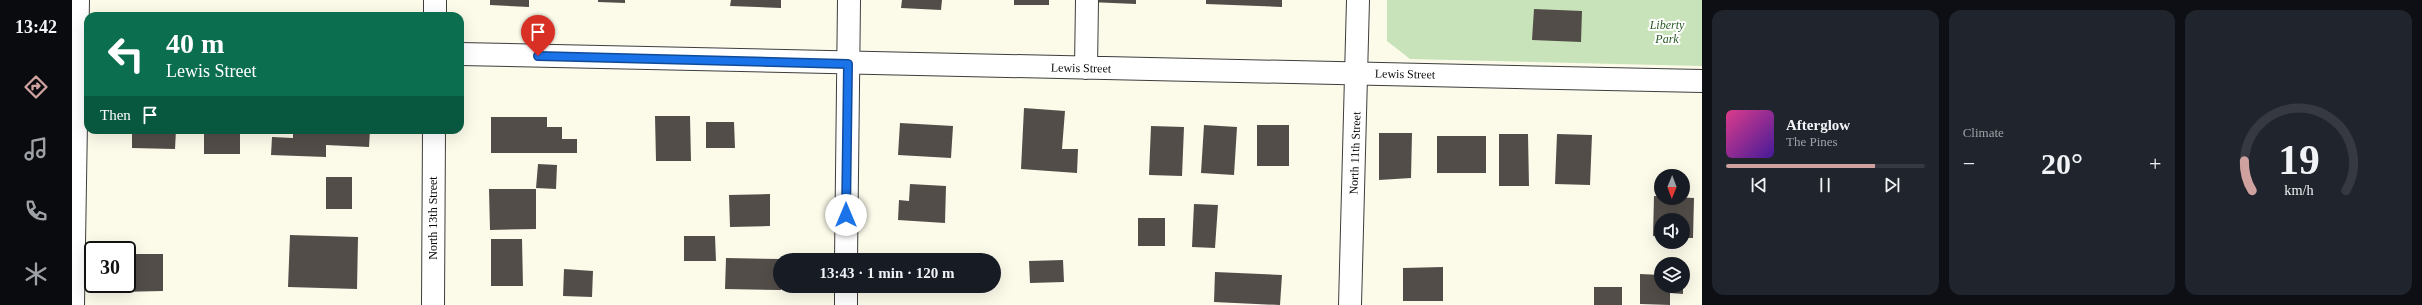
<!DOCTYPE html>
<html lang="en">
<head>
<meta charset="utf-8">
<style>
  :root { --surface:#171b24; --page:#20242c; --text:#f1f3f6; --muted:#9ea1a6; --line:#363941; --accent:#d0a29f }
  body { margin:0; font-family:Georgia,serif; background:var(--page); color:var(--text); height:100vh; display:flex; flex-direction:column; font-size:15px; white-space:nowrap }
  * { box-sizing:border-box; margin:0 }
  p { font-size:13px; color:var(--muted) }
  .icon { flex:none; width:22px; height:22px; fill:none; stroke:currentColor; stroke-width:2; stroke-linecap:round; stroke-linejoin:round }
  .map { position:relative; flex:1; overflow:hidden }
  .drawer { display:flex; flex-direction:column; gap:10px; padding:10px; background:#0d0f14; width:720px }
  .drawer>* { flex:none }
  .banner { position:absolute; left:12px; top:12px; width:380px; height:122px; border-radius:12px; box-shadow:0 4px 16px #0002; background:#0b6e4f; color:#fff; overflow:hidden }
  .needle { width:26px; rotate:181deg }
  .buttons { position:absolute; left:1582px; top:169px; display:grid; gap:8px }
  .buttons a { display:grid; place-items:center; width:36px; height:36px; border-radius:50%; background:var(--surface); box-shadow:0 4px 16px #0002; font-size:20px }
  .speed { position:absolute; left:12px; top:241px; display:flex; gap:8px; font-size:20px; font-weight:700; text-align:center }
  .speed>* { display:grid; place-content:center; width:52px; height:52px; border-radius:50%; background:var(--surface); box-shadow:0 4px 16px #0002; line-height:1 }
  .speed .limit { border:2px solid #111; border-radius:6px; background:#fff; color:#111 }
  .pin { position:absolute; display:grid; place-items:center; width:34px; height:34px; color:#fff; margin:-41px -17px; border-radius:50% 50% 50% 0; rotate:-45deg; box-shadow:0 0 4px #0007 }
  .pin .icon { rotate:45deg }
  .me { position:absolute; width:44px; margin:-22px; rotate:0deg; stroke-linejoin:round; filter:drop-shadow(0 0 3px #0008) }
  .turn { display:flex; align-items:center; gap:14px; height:84px; padding:0 16px; font-size:18px }
  .turn .icon { width:52px; height:52px; stroke-width:2.5 }
  .turn b { display:block; font-size:28px; line-height:34px }
  .then { display:flex; align-items:center; height:38px; padding:0 16px; background:#0003; gap:8px; font-size:15px }
  .big { font-size:30px; font-weight:600; line-height:1.1 }
  .drawer .card { flex:1; display:flex; flex-direction:column; justify-content:center; gap:6px; min-width:0; padding:0 14px; border-radius:12px; background:var(--page) }
  .drawer .dial { align-items:center; gap:0 }
  .dial svg { height:104px; overflow:visible; fill:none; stroke:var(--line); stroke-width:7; stroke-linecap:round; text-anchor:middle }
  .dial text { fill:var(--text); stroke:none }
  .song { display:flex; align-items:center; gap:12px }
  .cover { width:48px; height:48px; border-radius:6px; background:linear-gradient(135deg,hsl(330 70% 55%),hsl(260 70% 35%)) }
  .played { height:4px; border-radius:2px; background:linear-gradient(90deg,var(--accent) 75%,var(--line) 75%) }
  .keys { display:flex; justify-content:space-around; direction:ltr }
  .heat { display:flex; justify-content:space-between; align-items:center; font-size:22px; direction:ltr }
  .drawer .tiles { flex:1; display:grid; gap:10px; grid-template-columns:repeat(3,1fr) }
  .trip { position:absolute; left:701px; top:253px; width:228px; height:40px; border-radius:20px; background:var(--surface); box-shadow:0 4px 16px #0002; font-weight:600; line-height:40px; text-align:center }
  main { display:flex; flex:1; min-height:0 }
  .dock { display:flex; flex-direction:column; width:72px; justify-content:space-around; align-items:center; background:#090b0e; color:var(--muted) }
  .dock .icon { width:28px; height:28px }
  .dock .active { color:var(--accent) }
  .dock b { font-size:18px; color:var(--text) }
  .map>svg:first-child { display:block }
  .green { fill:#c8e2b9 }
  .building { fill:#524d48 }
  .lines { fill:none; stroke-linecap:round; stroke-linejoin:round }
  .minor-casing { stroke:#3d3d3d; stroke-width:24 }
  .minor { stroke:#fff; stroke-width:22 }
  .route-casing { stroke:#114b97; stroke-width:10 }
  .route { stroke:#1a73e8; stroke-width:7 }
  .labels { text-anchor:middle; dominant-baseline:central; stroke-width:4; stroke-linejoin:round; paint-order:stroke }
  .park-label { font-size:12px; font-style:italic; fill:#275924; stroke:#fff }
  .street-label { font-size:12px; fill:#0a0a0a; stroke:#fff }
</style>
</head>
<body>
<main>
<nav class="dock">
<b>13:42</b>
<svg class="icon active" aria-label="directions" viewBox="0 0 24 24"><path d="M12 3l9 9-9 9-9-9zM9 14v-3h6M13 9l2 2-2 2"/></svg>
<svg class="icon" aria-label="music" viewBox="0 0 24 24"><path d="M9 18V5l10-2v13"/><circle cx="6" cy="18" r="3"/><circle cx="16" cy="16" r="3"/></svg>
<svg class="icon" aria-label="phone" viewBox="0 0 24 24"><path d="M5 4h4l2 5-3 2q2 4 5 5l2-3 5 2v4C11 20 4 13 5 4z"/></svg>
<svg class="icon" aria-label="climate" viewBox="0 0 24 24"><path d="M12 3v18M4 7l16 10M4 17L20 7"/></svg>
</nav>
<div class="map">
<svg width="1630" height="305" viewBox="0 0 1630 305">
  <rect width="100%" height="100%" fill="#fcfbea"/>
  <path class="green" d="M 1315,0 L 1630,0 L 1630,66 L 1338,59 L 1315,41 Z"/>
  <path class="building" d="M 418,0 L 457,0 L 457,7 L 418,5 Z
    M 526,0 L 553,0 L 553,3 L 526,2 Z
    M 659,0 L 709,0 L 709,8 L 658,6 Z
    M 830,0 L 870,0 L 869,10 L 829,8 Z
    M 942,0 L 977,0 L 977,5 L 942,5 Z
    M 1017,0 L 1064,0 L 1064,4 L 1017,2 Z
    M 1134,0 L 1210,0 L 1210,7 L 1134,4 Z
    M 1462,9 L 1510,11 L 1509,42 L 1460,40 Z
    M 952,108 L 993,111 L 990,149 L 1006,149 L 1005,173 L 949,169 Z
    M 583,116 L 618,116 L 619,161 L 584,161 Z
    M 419,117 L 475,117 L 475,127 L 490,127 L 490,139 L 505,139 L 505,153 L 419,153 Z
    M 634,122 L 662,122 L 663,148 L 634,148 Z
    M 828,123 L 881,126 L 879,158 L 826,155 Z
    M 1132,125 L 1165,127 L 1162,175 L 1129,173 Z
    M 1185,125 L 1217,125 L 1217,166 L 1185,166 Z
    M 1079,126 L 1112,127 L 1110,176 L 1077,175 Z
    M 60,130 L 104,130 L 103,149 L 60,148 Z
    M 132,130 L 168,130 L 168,154 L 132,154 Z
    M 221,130 L 298,130 L 297,147 L 254,145 L 254,157 L 199,155 L 200,137 L 221,138 Z
    M 1307,133 L 1340,133 L 1339,178 L 1307,180 Z
    M 1427,134 L 1456,134 L 1457,186 L 1427,186 Z
    M 1485,134 L 1520,135 L 1518,185 L 1483,184 Z
    M 1365,136 L 1414,136 L 1414,173 L 1365,173 Z
    M 466,164 L 485,165 L 484,189 L 464,188 Z
    M 254,177 L 280,177 L 280,209 L 254,209 Z
    M 838,184 L 874,186 L 873,223 L 826,220 L 827,200 L 837,201 Z
    M 417,189 L 464,189 L 464,229 L 418,230 Z
    M 698,194 L 698,226 L 658,227 L 657,195 Z
    M 1582,196 L 1622,198 L 1621,238 L 1611,238 L 1611,220 L 1589,220 L 1589,237 L 1581,236 Z
    M 1122,204 L 1146,205 L 1143,248 L 1120,247 Z
    M 1066,218 L 1093,218 L 1093,246 L 1066,246 Z
    M 218,235 L 286,237 L 285,289 L 216,287 Z
    M 612,236 L 643,236 L 644,261 L 612,261 Z
    M 419,239 L 450,239 L 451,286 L 419,286 Z
    M 55,254 L 91,254 L 91,291 L 45,292 L 45,284 L 55,284 Z
    M 654,258 L 708,259 L 709,290 L 653,289 Z
    M 991,260 L 992,282 L 958,283 L 957,261 Z
    M 1371,267 L 1371,301 L 1331,301 L 1331,268 Z
    M 492,269 L 521,271 L 520,297 L 491,296 Z
    M 1143,272 L 1210,275 L 1208,305 L 1142,302 Z
    M 1568,274 L 1589,275 L 1589,286 L 1611,286 L 1611,294 L 1598,293 L 1598,305 L 1568,304 Z
    M 1522,287 L 1550,287 L 1550,305 L 1522,305 Z"/>
  <g class="lines">
    <defs>
      <path id="minor" d="M 363,16 L 363,0
        M 388,54 L 1630,81
        M 1014,68 L 1015,0
        M 774,260 L 777,0
        M 1,305 L 6,0
        M 361,305 L 362,130
        M 774,305 L 774,286
        M 1278,305 L 1286,0"/>
    </defs>
    <use href="#minor" class="minor-casing"/>
    <use href="#minor" class="minor"/>
  </g>
  <g class="lines">
    <defs>
      <path id="route" d="M 466,56 L 776,64 L 774,215"/>
    </defs>
    <use href="#route" class="route-casing"/>
    <use href="#route" class="route"/>
  </g>
  <g class="labels">
    <g class="park-label">
      <text x="1595" y="25">Liberty<tspan x="1595" dy="14">Park</tspan></text>
    </g>
    <g class="street-label">
      <text transform="translate(1009 68) rotate(1)">Lewis Street</text>
      <text transform="translate(1333 74) rotate(1)">Lewis Street</text>
      <text transform="translate(1283 153) rotate(-88)">North 11th Street</text>
      <text transform="translate(361 218) rotate(-90)">North 13th Street</text>
    </g>
  </g>
</svg>
<div class="buttons">
<a><svg class="needle" viewBox="-14 -14 28 28"><path d="M0-13l5 13h-10z" fill="#e53935"/><path d="M0 13l5-13h-10z" fill="#9ea1a6"/></svg></a>
<a><svg class="icon" aria-label="sound" viewBox="0 0 24 24"><path d="M4 9h4l5-4v14l-5-4H4zM17 9q2 3 0 6"/></svg></a>
<a><svg class="icon" aria-label="layers" viewBox="0 0 24 24"><path d="M12 4l9 5-9 5-9-5zM3 14l9 5 9-5"/></svg></a>
</div>
<div class="speed"><div class="limit">30</div></div>
<div class="pin" style="left:466px;top:56px;background:#d93025"><svg class="icon" aria-label="arrive" viewBox="0 0 24 24"><path d="M6 21V4h12l-3 4 3 4H6"/></svg></div>
<svg class="me" style="left:774px;top:215px" viewBox="-20 -20 40 40"><circle r="19" fill="#fff"/><path d="M0-13L10 11 0 6-10 11z" fill="#1a73e8"/></svg>
<div class="trip">13:43 · 1 min · 120 m</div>
<div class="banner">
<div class="turn"><svg class="icon" aria-label="left" viewBox="0 0 24 24"><path d="M17 20v-9H6M10 6l-5 5 5 5"/></svg><div><b>40 m</b>Lewis Street</div></div>
<div class="then">Then<svg class="icon" aria-label="arrive" viewBox="0 0 24 24"><path d="M6 21V4h12l-3 4 3 4H6"/></svg></div>
</div>
</div>
<section class="drawer">
<div class="tiles">
<div class="card">
<div class="song"><i class="cover"></i><div><b>Afterglow</b><p>The Pines</p></div></div>
<div class="played"></div>
<div class="keys"><svg class="icon" aria-label="previous" viewBox="0 0 24 24"><path d="M18 5L8 12l10 7zM5 5v14"/></svg><svg class="icon" aria-label="pause" viewBox="0 0 24 24"><path d="M8 5v14M16 5v14"/></svg><svg class="icon" aria-label="next" viewBox="0 0 24 24"><path d="M6 5l10 7-10 7zM19 5v14"/></svg></div>
</div>
<div class="card"><p>Climate</p>
<div class="heat"><a>−</a><b class="big">20°</b><a>+</a></div>
</div>
<div class="card dial"><svg viewBox="0 0 100 80">
<path d="M14 69A42 42 0 1 1 86 69"/>
<path d="M14 69A42 42 0 0 1 8 46" stroke="#d0a29f"/>
<text x="50" y="56" font-size="32" font-weight="700">19</text>
<text x="50" y="72" font-size="11">km/h</text>
</svg></div>
</div>
</section>
</main>
</body>
</html>
